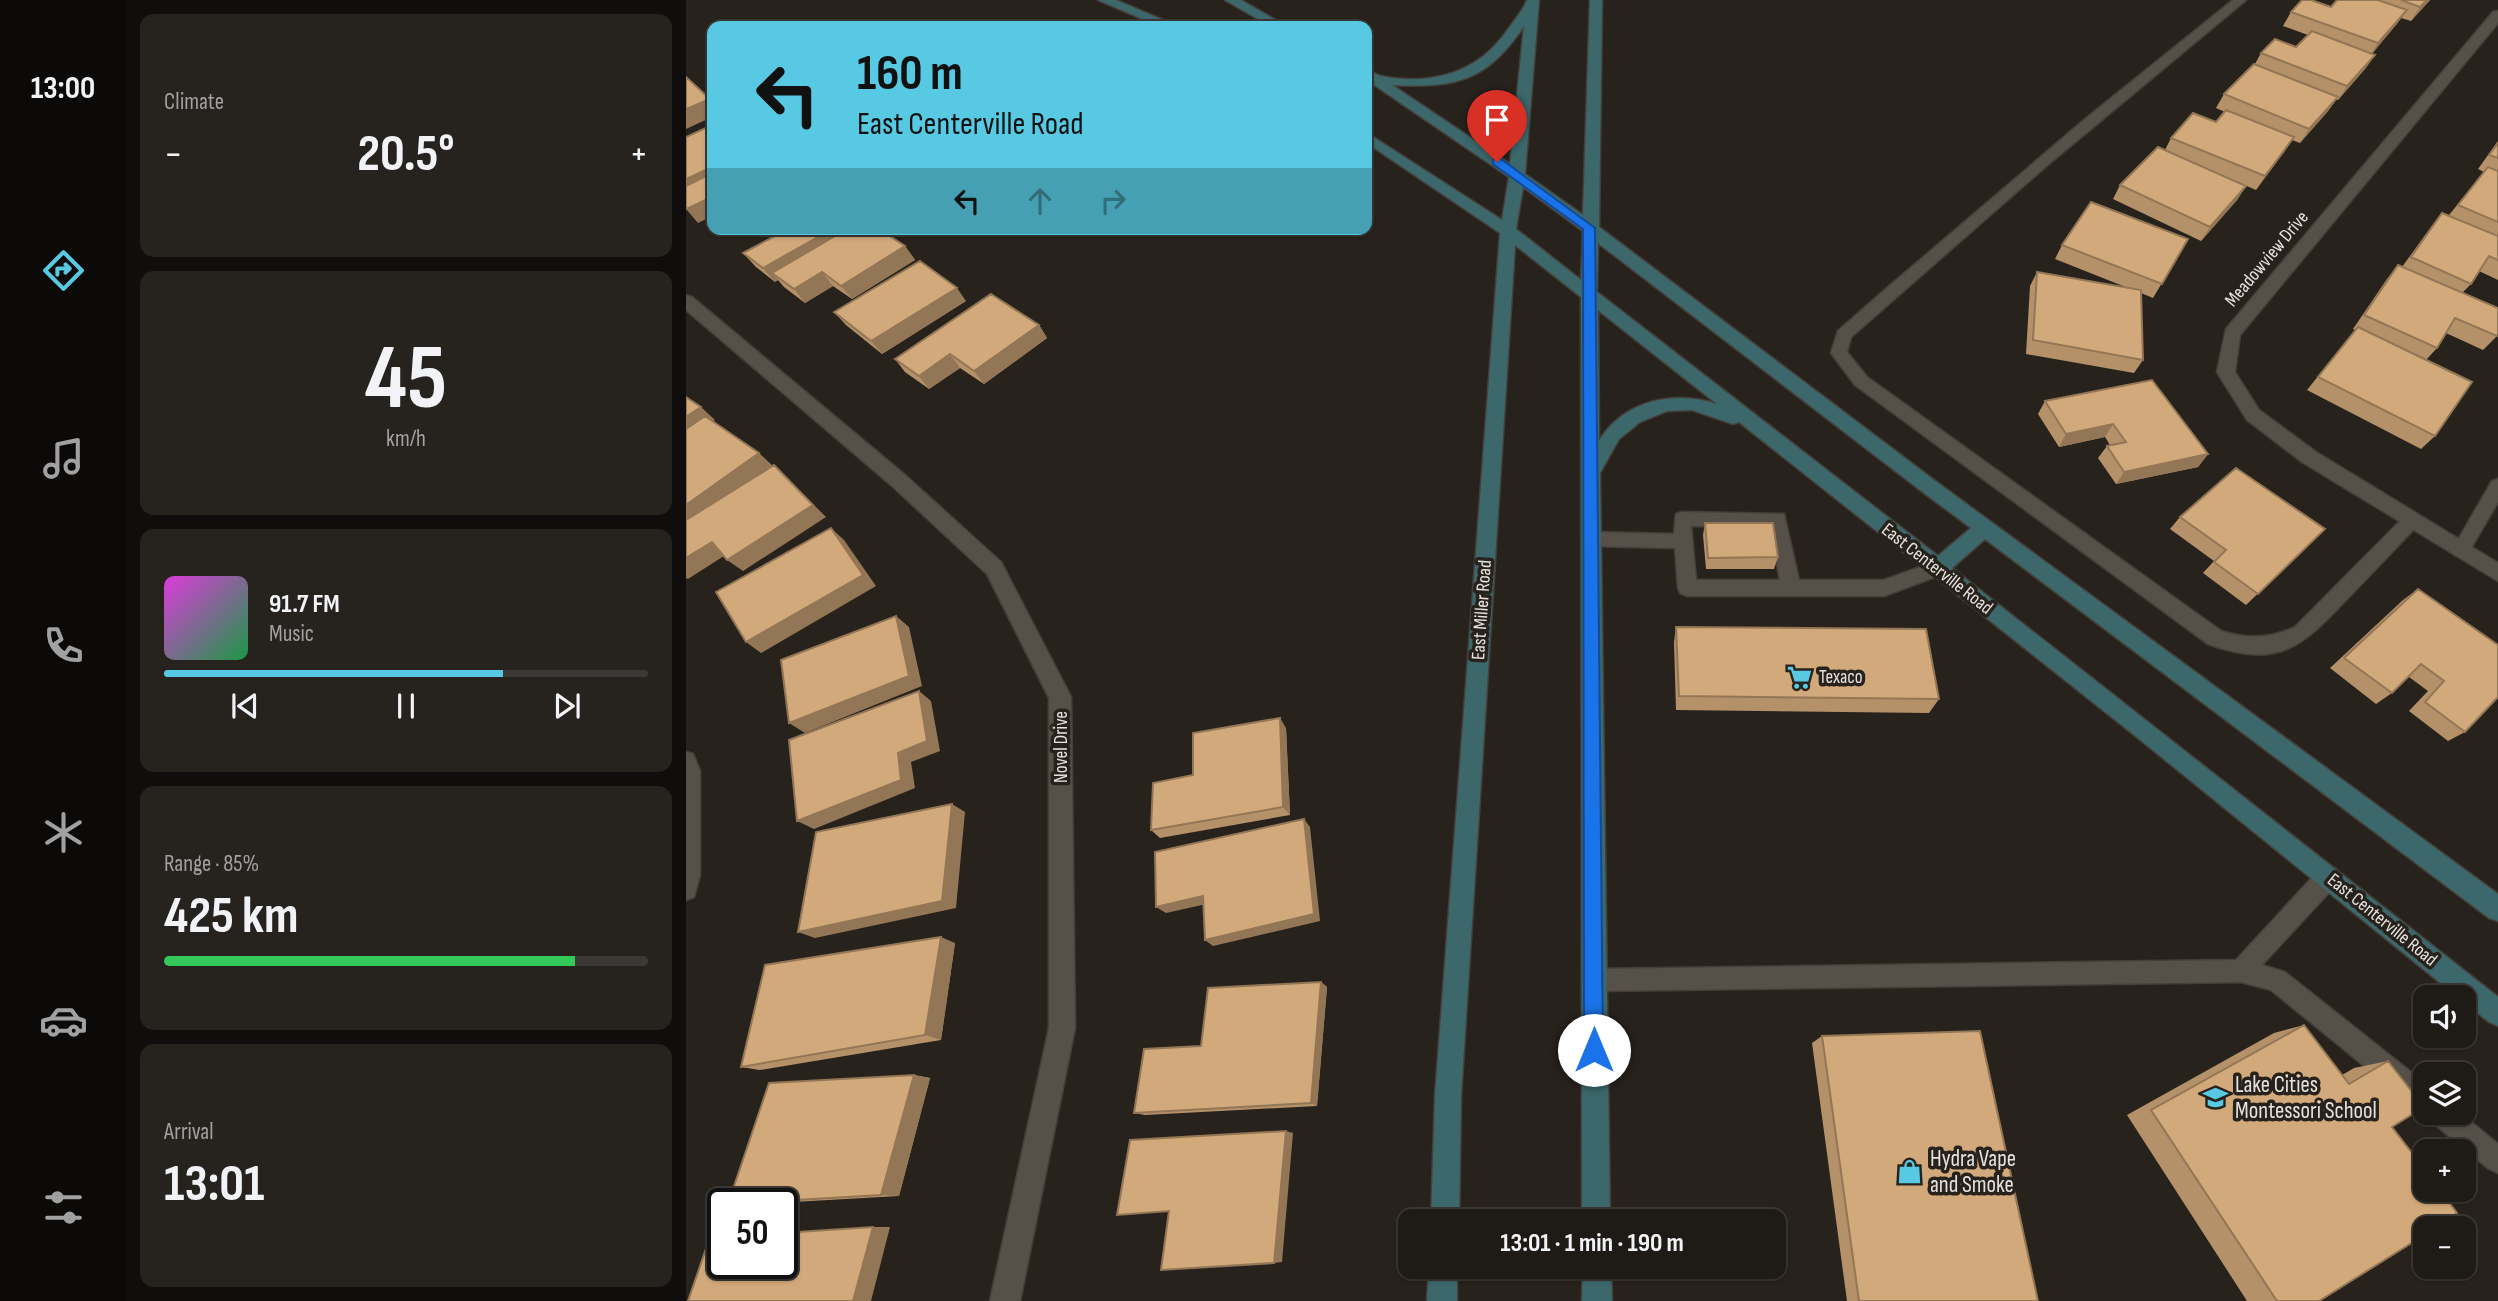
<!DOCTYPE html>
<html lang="en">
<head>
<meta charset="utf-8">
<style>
  :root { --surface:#1e1a16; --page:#26231f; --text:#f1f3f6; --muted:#a1a1a1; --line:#3c3835; --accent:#57c9e2 }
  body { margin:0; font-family:"Sofia Sans Condensed",sans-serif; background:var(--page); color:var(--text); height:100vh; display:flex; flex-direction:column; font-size:26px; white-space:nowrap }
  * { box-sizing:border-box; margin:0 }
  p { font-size:23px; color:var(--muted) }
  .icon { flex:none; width:38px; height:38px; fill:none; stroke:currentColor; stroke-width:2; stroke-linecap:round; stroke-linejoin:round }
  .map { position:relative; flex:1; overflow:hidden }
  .side { display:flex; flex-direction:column; gap:14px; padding:14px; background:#100e0c; width:560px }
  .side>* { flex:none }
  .banner { position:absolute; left:21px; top:21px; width:665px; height:214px; border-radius:14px; box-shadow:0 2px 5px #0004,0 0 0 2px var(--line); background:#57c9e2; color:#111; overflow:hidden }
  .fabs { position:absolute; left:1727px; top:985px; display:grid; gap:14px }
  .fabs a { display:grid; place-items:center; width:63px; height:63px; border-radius:14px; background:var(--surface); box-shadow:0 2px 5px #0004,0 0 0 2px var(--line); font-size:35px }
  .speed { position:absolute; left:21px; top:1188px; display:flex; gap:14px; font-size:35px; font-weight:700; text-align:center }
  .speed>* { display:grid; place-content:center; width:91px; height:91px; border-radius:50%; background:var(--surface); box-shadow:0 2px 5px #0004,0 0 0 2px var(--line); line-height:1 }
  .speed .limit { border:4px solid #111; border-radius:10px; background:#fff; color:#111 }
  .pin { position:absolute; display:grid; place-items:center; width:60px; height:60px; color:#fff; margin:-72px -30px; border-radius:50% 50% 50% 0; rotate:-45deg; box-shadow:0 0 7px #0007 }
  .pin .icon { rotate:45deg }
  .me { position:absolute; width:77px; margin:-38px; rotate:0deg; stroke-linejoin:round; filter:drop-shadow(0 0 5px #0008) }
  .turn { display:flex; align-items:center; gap:24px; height:147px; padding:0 35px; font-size:32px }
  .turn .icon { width:91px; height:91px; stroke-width:2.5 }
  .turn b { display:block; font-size:49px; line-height:60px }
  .lanes { display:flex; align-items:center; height:66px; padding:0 35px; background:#0003; justify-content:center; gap:35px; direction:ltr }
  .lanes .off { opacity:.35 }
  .big { font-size:52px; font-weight:700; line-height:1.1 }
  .side .widget { flex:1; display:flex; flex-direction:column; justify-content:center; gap:10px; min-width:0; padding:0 24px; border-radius:14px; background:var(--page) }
  .side .dial { align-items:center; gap:0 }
  .dial b { font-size:91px; line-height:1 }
  .song { display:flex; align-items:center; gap:21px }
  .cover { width:84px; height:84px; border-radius:10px; background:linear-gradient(135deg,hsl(300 70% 55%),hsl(140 70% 35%)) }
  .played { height:7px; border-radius:4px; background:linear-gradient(90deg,var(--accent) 70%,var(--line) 70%) }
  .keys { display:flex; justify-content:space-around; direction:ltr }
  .heat { display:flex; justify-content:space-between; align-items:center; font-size:38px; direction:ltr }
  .charge { height:10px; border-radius:5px; background:linear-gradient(90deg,#34c759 85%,var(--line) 0) }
  .trip { position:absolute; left:712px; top:1209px; width:388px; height:70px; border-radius:14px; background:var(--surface); box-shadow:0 2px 5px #0004,0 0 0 2px var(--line); font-weight:700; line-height:70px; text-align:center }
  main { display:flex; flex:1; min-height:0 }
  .tabs { display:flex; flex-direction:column; width:126px; justify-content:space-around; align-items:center; background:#0c0a09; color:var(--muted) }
  .tabs .icon { width:49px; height:49px }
  .tabs .on { color:var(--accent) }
  .tabs b { font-size:32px; color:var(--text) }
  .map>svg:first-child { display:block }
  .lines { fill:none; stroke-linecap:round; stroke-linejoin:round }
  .lane-casing { stroke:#443f3b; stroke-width:3 }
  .street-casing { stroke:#443f3b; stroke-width:3 }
  .secondary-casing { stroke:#443f3b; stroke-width:3 }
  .lane { fill:#565049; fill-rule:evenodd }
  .street { fill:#565049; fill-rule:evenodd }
  .secondary { fill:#3c686b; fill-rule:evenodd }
  .wall { fill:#b59169 }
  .shaded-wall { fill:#937655 }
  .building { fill:#d2a97a; stroke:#937655; stroke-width:2 }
  .route { fill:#1a73e8; stroke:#114b97; stroke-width:2 }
  .labels { text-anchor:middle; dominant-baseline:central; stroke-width:7; stroke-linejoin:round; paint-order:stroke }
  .street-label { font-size:19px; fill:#e6e2de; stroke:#28221d }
  .poi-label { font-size:19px; fill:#e6e2de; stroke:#28221d; text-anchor:start }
  .near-poi-label { font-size:23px; fill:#e6e2de; stroke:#28221d; text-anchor:start }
</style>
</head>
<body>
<main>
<nav class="tabs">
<b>13:00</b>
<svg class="icon on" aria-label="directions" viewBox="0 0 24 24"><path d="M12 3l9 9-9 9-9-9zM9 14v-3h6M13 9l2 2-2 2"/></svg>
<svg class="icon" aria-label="music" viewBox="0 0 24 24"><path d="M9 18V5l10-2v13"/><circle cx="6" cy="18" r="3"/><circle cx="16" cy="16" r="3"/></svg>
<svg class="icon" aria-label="phone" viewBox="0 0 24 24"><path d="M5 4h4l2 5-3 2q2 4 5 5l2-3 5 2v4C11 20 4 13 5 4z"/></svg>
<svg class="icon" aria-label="climate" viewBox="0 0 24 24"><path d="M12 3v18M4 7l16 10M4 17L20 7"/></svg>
<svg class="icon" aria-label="car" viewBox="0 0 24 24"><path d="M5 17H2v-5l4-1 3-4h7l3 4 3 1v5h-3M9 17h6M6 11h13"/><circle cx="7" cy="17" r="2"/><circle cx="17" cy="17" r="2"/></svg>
<svg class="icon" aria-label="filters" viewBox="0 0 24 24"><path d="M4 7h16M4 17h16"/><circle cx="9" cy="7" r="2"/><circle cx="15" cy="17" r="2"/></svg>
</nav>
<section class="side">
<div class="widget"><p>Climate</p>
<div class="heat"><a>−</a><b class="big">20.5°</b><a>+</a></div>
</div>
<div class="widget dial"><b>45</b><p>km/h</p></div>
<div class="widget">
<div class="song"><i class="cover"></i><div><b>91.7 FM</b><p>Music</p></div></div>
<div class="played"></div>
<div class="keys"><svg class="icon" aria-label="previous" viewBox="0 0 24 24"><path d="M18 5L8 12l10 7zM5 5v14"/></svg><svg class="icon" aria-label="pause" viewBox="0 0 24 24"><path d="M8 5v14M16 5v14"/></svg><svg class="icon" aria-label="next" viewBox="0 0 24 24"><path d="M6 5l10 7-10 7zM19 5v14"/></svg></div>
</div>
<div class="widget"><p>Range · 85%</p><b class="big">425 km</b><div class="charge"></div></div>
<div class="widget"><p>Arrival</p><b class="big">13:01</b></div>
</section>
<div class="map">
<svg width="1812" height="1301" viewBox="0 0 1812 1301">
  <rect width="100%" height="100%" fill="#28221d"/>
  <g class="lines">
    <defs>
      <path id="lane" d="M 1547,0 L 1560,0 L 1358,168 L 1165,337 L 1161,352 L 1181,377 L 1535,631 C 1562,639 1583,639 1609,627 L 1720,515 L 1732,515 L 1735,520 L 1732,525 C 1710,548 1688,571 1665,595 C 1617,645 1596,670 1522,644 L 1169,385 L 1145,353 L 1152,331 L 1201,288 L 1398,120 Z
        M 1812,479 L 1812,502 L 1781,555 L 1775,557 L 1769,555 L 1766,550 L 1769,545 L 1806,481 Z
        M 996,512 L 1098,514 L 1113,580 L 1198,580 L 1251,561 L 1257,564 L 1260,569 L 1257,574 L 1198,596 L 1001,596 L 994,593 L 992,588 L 989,548 L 905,546 L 899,544 L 896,539 L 899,534 L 905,532 L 988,534 L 990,514 ZM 1005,526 L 1084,526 L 1094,580 L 1010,580 Z
        M 0,752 L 7,754 L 14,771 L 14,875 L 8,897 L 0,900 Z
        M 1642,866 L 1650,869 L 1653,877 L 1650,885 L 1576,965 L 1599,972 L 1740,1084 L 1740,1112 L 1731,1109 L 1585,990 L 1555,982 L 907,991 L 899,988 L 896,980 L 899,972 L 907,969 L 1550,960 L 1634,869 Z
        M 1743,1113 L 1774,1113 L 1812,1144 L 1812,1173 L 1803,1169 L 1746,1122 Z"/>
      <path id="street" d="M 1812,11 L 1812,23 L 1554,335 L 1549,372 L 1573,410 L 1630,452 L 1812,563 L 1812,581 L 1616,462 L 1561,420 L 1531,372 L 1540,329 L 1807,12 Z
        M 0,295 L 6,297 L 219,475 L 315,562 L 385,697 L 389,1028 L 334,1301 L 304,1301 L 363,1028 L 363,698 L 301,574 L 205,485 L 0,310 Z"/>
      <path id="secondary" d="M 412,0 L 430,0 L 491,26 L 473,26 Z
        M 539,0 L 555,0 L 600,26 L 584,26 Z
        M 841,0 L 853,0 L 839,174 L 897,215 L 904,0 L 916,0 L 913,227 L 1252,483 L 1812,894 L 1812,921 L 1803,918 L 1299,539 L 1266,568 L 1812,997 L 1812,1026 L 1803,1022 L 1778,1002 L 1778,998 L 1773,998 L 1447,734 L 1053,422 L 1047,424 L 1006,410 L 981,411 L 954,422 L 933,439 L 914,473 L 924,1222 L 896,1222 L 895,297 L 829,245 L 775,1096 L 773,1222 L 745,1222 L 749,1096 L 814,233 L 681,143 L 681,133 L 816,220 L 823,177 L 681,80 L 681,70 C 686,71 690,75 695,76 C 745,86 791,73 820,32 C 827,22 837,11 841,0 ZM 838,26 L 824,164 L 706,85 C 771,88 801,81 838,26 ZM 837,187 L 897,231 L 895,280 L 830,229 ZM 912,243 L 1238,493 L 1285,528 L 1252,556 L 911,292 ZM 912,310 L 1031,404 C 988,390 938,400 913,441 Z
        M 743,1267 L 771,1267 L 771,1301 L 741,1301 Z
        M 897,1267 L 925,1267 L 926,1301 L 896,1301 Z"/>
    </defs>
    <use href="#lane" class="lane-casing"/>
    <use href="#street" class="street-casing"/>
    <use href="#secondary" class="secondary-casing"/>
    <use href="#lane" class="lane"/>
    <use href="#street" class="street"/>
    <use href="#secondary" class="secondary"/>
  </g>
  <path class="wall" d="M 1651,0 L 1744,0 L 1725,21 L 1715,18 L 1686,54 L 1689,55 L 1679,69 L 1652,100 L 1650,100 L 1642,111 L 1614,143 L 1606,140 L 1570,190 L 1547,180 L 1560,186 L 1551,200 L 1515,241 L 1427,199 L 1434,185 L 1479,150 L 1485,138 L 1530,122 L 1539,112 L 1530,108 L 1538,94 L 1569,64 L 1575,53 L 1610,47 L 1622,35 L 1597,26 L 1605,12 L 1645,7 Z
    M 1812,141 L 1812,280 L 1793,271 L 1785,284 L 1776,293 L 1811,336 L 1797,350 L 1760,333 L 1751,348 L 1740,360 L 1749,436 L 1735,449 L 1621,390 L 1669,330 L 1667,329 L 1701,279 L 1712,265 L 1716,267 L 1745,227 L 1756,213 L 1763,215 L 1798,172 L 1792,169 Z
    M 76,229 L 193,229 L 219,246 L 229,260 L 166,299 L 147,286 L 119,303 L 98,287 L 92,280 L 89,282 L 70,267 L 57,253 L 85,238 Z
    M 1502,239 L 1467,298 L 1455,293 L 1457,360 L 1448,373 L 1340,354 L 1344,286 L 1351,272 L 1442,288 L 1369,259 L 1376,245 Z
    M 280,301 L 196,354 L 160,325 L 148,312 Z
    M 353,325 L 361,338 L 298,384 L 274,368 L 243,389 L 219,372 L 209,359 Z
    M 1359,401 L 1522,454 L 1512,467 L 1430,484 L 1412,458 L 1421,446 L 1424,445 L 1419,437 L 1373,447 L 1352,414 Z
    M 1494,517 L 1639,529 L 1560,605 L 1517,573 L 1528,561 L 1484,529 Z
    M 1019,523 L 1092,557 L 1088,569 L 1020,569 L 1017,535 Z
    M 1732,589 L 1779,732 L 1762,741 L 1723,711 L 1742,691 L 1723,677 L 1706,693 L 1690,704 L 1644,668 L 1717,600 Z
    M 990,627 L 1253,699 L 1243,713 L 990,710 L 988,642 Z
    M 600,728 L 604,815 L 474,838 L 465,830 L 507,775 Z
    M 269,943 L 255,1040 L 74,1070 L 55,1067 Z
    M 635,982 L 641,987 L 631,1106 L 459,1115 L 448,1113 L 515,1046 Z
    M 1618,1025 L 1656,1075 L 1668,1068 L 1702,1061 L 1706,1127 L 1633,1301 L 1561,1301 L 1441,1115 L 1588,1033 Z
    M 1136,1036 L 1352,1301 L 1161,1301 L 1126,1043 Z
    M 228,1075 L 244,1078 L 213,1196 L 70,1204 L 42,1204 Z"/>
  <path class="shaded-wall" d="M 1741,0 L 1744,0 L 1725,21 L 1734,7 Z
    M 1721,10 L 1711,24 L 1683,57 L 1692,43 Z
    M 1689,55 L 1679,69 L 1652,100 L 1661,86 Z
    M 1652,97 L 1642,111 L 1614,143 L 1623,129 Z
    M 24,99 L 26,102 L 26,117 L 0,129 L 0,109 Z
    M 1608,137 L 1599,151 L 1570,190 L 1579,176 Z
    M 26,167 L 26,187 L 0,199 L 0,179 Z
    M 1560,186 L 1551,200 L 1515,241 L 1524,227 Z
    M 26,197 L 26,216 L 12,223 L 0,209 Z
    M 146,229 L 180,229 L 86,273 L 92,280 L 89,282 L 77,268 Z
    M 219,246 L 229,260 L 166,299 L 155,286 Z
    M 136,272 L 147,286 L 119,303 L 108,289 Z
    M 271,288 L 280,301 L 196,354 L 185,341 Z
    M 353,325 L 361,338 L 298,384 L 288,371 Z
    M 264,354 L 274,368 L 243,389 L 233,376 Z
    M 15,407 L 29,420 L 0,440 L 0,417 Z
    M 1427,424 L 1419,437 L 1373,447 L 1380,434 Z
    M 73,453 L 87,466 L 0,529 L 0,505 Z
    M 1522,454 L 1512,467 L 1430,484 L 1438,472 Z
    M 88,465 L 140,517 L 57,571 L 41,560 Z
    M 145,528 L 158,540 L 190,586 L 75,653 L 60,642 Z
    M 26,542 L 41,554 L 2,579 L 0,578 L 0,558 Z
    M 210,616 L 223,627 L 236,686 L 119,733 L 103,723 Z
    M 233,691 L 245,701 L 254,751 L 225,762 L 229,788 L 128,829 L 111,821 L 212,753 Z
    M 594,718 L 600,728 L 604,815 L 597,807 Z
    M 266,804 L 279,812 L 270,908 L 129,938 L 112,932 Z
    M 618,819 L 624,827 L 634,921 L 527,946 L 519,940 Z
    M 517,896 L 525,903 L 480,913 L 470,907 Z
    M 255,937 L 269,943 L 255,1040 L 239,1035 Z
    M 635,982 L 641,987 L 631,1106 L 625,1103 Z
    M 228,1075 L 244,1078 L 213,1196 L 195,1195 Z
    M 600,1131 L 607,1133 L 596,1262 L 588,1263 Z
    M 187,1227 L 204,1227 L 185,1301 L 167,1301 Z"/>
  <path class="building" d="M 1616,0 L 1625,0 L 1645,7 L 1651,0 L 1692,0 L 1721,10 L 1692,43 L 1605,12 Z
    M 1715,0 L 1741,0 L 1734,7 Z
    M 1626,31 L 1689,55 L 1661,86 L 1575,53 L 1589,39 L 1610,47 Z
    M 1568,64 L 1652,97 L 1623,129 L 1538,94 Z
    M 0,77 L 24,99 L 0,109 Z
    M 1540,110 L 1608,137 L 1579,176 L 1485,138 L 1507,113 L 1530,122 Z
    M 26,125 L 26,167 L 0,179 L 0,137 Z
    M 1812,143 L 1812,158 L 1803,155 Z
    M 1472,147 L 1560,186 L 1524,227 L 1434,185 Z
    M 1802,167 L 1812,171 L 1812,222 L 1772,205 Z
    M 26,173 L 26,197 L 0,209 L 0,186 Z
    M 1405,202 L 1502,239 L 1476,284 L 1376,245 Z
    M 1756,213 L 1812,236 L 1812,260 L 1803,256 L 1785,284 L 1725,257 Z
    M 80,229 L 146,229 L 77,268 L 57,253 L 89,236 Z
    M 161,229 L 193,229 L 219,246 L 155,286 L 136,272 L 108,289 L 86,273 Z
    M 234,261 L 271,288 L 185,341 L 148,312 Z
    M 1712,265 L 1812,308 L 1812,334 L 1811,336 L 1769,318 L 1751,348 L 1678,315 Z
    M 1351,272 L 1455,290 L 1457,360 L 1347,340 Z
    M 305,294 L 353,325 L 288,371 L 264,354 L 233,376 L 209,359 Z
    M 1672,327 L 1786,382 L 1749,436 L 1632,377 Z
    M 1466,380 L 1522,454 L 1438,472 L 1421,446 L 1440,442 L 1427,424 L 1380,434 L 1359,401 Z
    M 0,397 L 15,407 L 0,417 Z
    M 19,416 L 73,453 L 0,505 L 0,429 Z
    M 88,465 L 127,505 L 41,560 L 26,542 L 0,558 L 0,520 Z
    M 1550,468 L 1639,529 L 1572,594 L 1528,562 L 1540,550 L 1494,517 Z
    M 1019,523 L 1087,523 L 1092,557 L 1022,558 Z
    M 145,528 L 177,575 L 60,642 L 30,592 Z
    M 1732,589 L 1812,645 L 1812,697 L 1779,732 L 1739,702 L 1758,681 L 1735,664 L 1706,693 L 1658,658 Z
    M 210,616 L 223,676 L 103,723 L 95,660 Z
    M 990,627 L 1240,629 L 1253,699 L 993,696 Z
    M 233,691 L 241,741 L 212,753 L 215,780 L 111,821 L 103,740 Z
    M 594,718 L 597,807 L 465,830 L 467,783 L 507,775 L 507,733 Z
    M 266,804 L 256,901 L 112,932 L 130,832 Z
    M 618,819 L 628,914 L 519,940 L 517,896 L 470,907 L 469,852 Z
    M 255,937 L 239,1035 L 55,1067 L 79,965 Z
    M 635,982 L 625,1103 L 448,1113 L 458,1049 L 515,1046 L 522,988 Z
    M 1618,1025 L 1663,1084 L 1702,1061 L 1738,1107 L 1706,1127 L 1740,1171 L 1740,1190 L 1754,1190 L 1771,1213 L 1748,1228 L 1740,1228 L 1740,1234 L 1633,1301 L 1591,1301 L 1465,1110 Z
    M 1294,1031 L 1352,1301 L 1173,1301 L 1136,1036 Z
    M 228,1075 L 195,1195 L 42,1204 L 83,1083 Z
    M 600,1131 L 588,1263 L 475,1270 L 483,1211 L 431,1215 L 444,1140 Z
    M 187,1227 L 167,1301 L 2,1301 L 24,1237 L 37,1236 L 37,1264 L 96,1264 L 96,1233 Z"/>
  <path class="route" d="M 807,159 L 815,159 L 909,228 L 917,1050 L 915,1057 L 908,1060 L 901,1057 L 898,1050 L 897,229 L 807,164 Z"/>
  <defs>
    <symbol id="supermarket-bare" viewBox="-9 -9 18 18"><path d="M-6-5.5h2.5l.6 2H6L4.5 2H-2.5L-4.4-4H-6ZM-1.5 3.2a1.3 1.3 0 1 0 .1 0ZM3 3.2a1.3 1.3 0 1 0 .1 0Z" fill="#57c9e2" stroke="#28221d" stroke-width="2.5" paint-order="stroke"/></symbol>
    <symbol id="school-bare" viewBox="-9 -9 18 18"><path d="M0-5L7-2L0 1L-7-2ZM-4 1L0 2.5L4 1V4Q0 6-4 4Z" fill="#57c9e2" stroke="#28221d" stroke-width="2.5" paint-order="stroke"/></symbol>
    <symbol id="shop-bare" viewBox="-9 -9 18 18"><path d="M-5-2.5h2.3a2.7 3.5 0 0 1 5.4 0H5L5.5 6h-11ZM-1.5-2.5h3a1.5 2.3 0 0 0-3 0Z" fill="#57c9e2" stroke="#28221d" stroke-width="2.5" paint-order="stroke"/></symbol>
  </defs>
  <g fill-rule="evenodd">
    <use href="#supermarket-bare" x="1096" y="660" width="35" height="35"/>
    <use href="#school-bare" x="1512" y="1080" width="35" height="35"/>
    <use href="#shop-bare" x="1206" y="1154" width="35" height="35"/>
  </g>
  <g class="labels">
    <g class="street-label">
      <text transform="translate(1581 259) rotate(-50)">Meadowview Drive</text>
      <text transform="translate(1251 569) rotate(38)">East Centerville Road</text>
      <text transform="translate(796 610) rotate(-86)">East Miller Road</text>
      <text transform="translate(375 747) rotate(-90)">Novel Drive</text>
      <text transform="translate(1696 920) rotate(39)">East Centerville Road</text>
    </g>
    <g class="poi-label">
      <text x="1133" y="677">Texaco</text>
    </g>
    <g class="near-poi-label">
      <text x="1549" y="1085">Lake Cities<tspan x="1549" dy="26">Montessori School</tspan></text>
      <text x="1244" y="1159">Hydra Vape<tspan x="1244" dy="26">and Smoke</tspan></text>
    </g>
  </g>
</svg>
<div class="fabs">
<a><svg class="icon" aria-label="sound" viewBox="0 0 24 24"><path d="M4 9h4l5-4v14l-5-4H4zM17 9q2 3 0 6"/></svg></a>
<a><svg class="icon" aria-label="layers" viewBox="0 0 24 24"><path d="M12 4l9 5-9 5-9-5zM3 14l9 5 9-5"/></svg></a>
<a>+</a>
<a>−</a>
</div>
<div class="speed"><div class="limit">50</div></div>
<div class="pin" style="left:811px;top:162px;background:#d93025"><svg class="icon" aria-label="arrive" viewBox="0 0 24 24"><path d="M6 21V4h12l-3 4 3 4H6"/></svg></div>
<svg class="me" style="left:908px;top:1050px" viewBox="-20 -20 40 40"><circle r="19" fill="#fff"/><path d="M0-13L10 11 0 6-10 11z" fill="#1a73e8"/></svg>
<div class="trip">13:01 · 1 min · 190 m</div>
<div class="banner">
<div class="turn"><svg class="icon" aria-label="left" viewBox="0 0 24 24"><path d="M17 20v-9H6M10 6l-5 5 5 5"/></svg><div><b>160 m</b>East Centerville Road</div></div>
<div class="lanes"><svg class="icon" aria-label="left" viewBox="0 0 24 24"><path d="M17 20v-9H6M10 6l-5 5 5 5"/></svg><svg class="icon off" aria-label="ahead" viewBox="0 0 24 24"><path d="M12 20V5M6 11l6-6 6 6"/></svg><svg class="icon off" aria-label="right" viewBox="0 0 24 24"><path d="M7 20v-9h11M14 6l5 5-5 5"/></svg></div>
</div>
</div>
</main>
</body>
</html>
